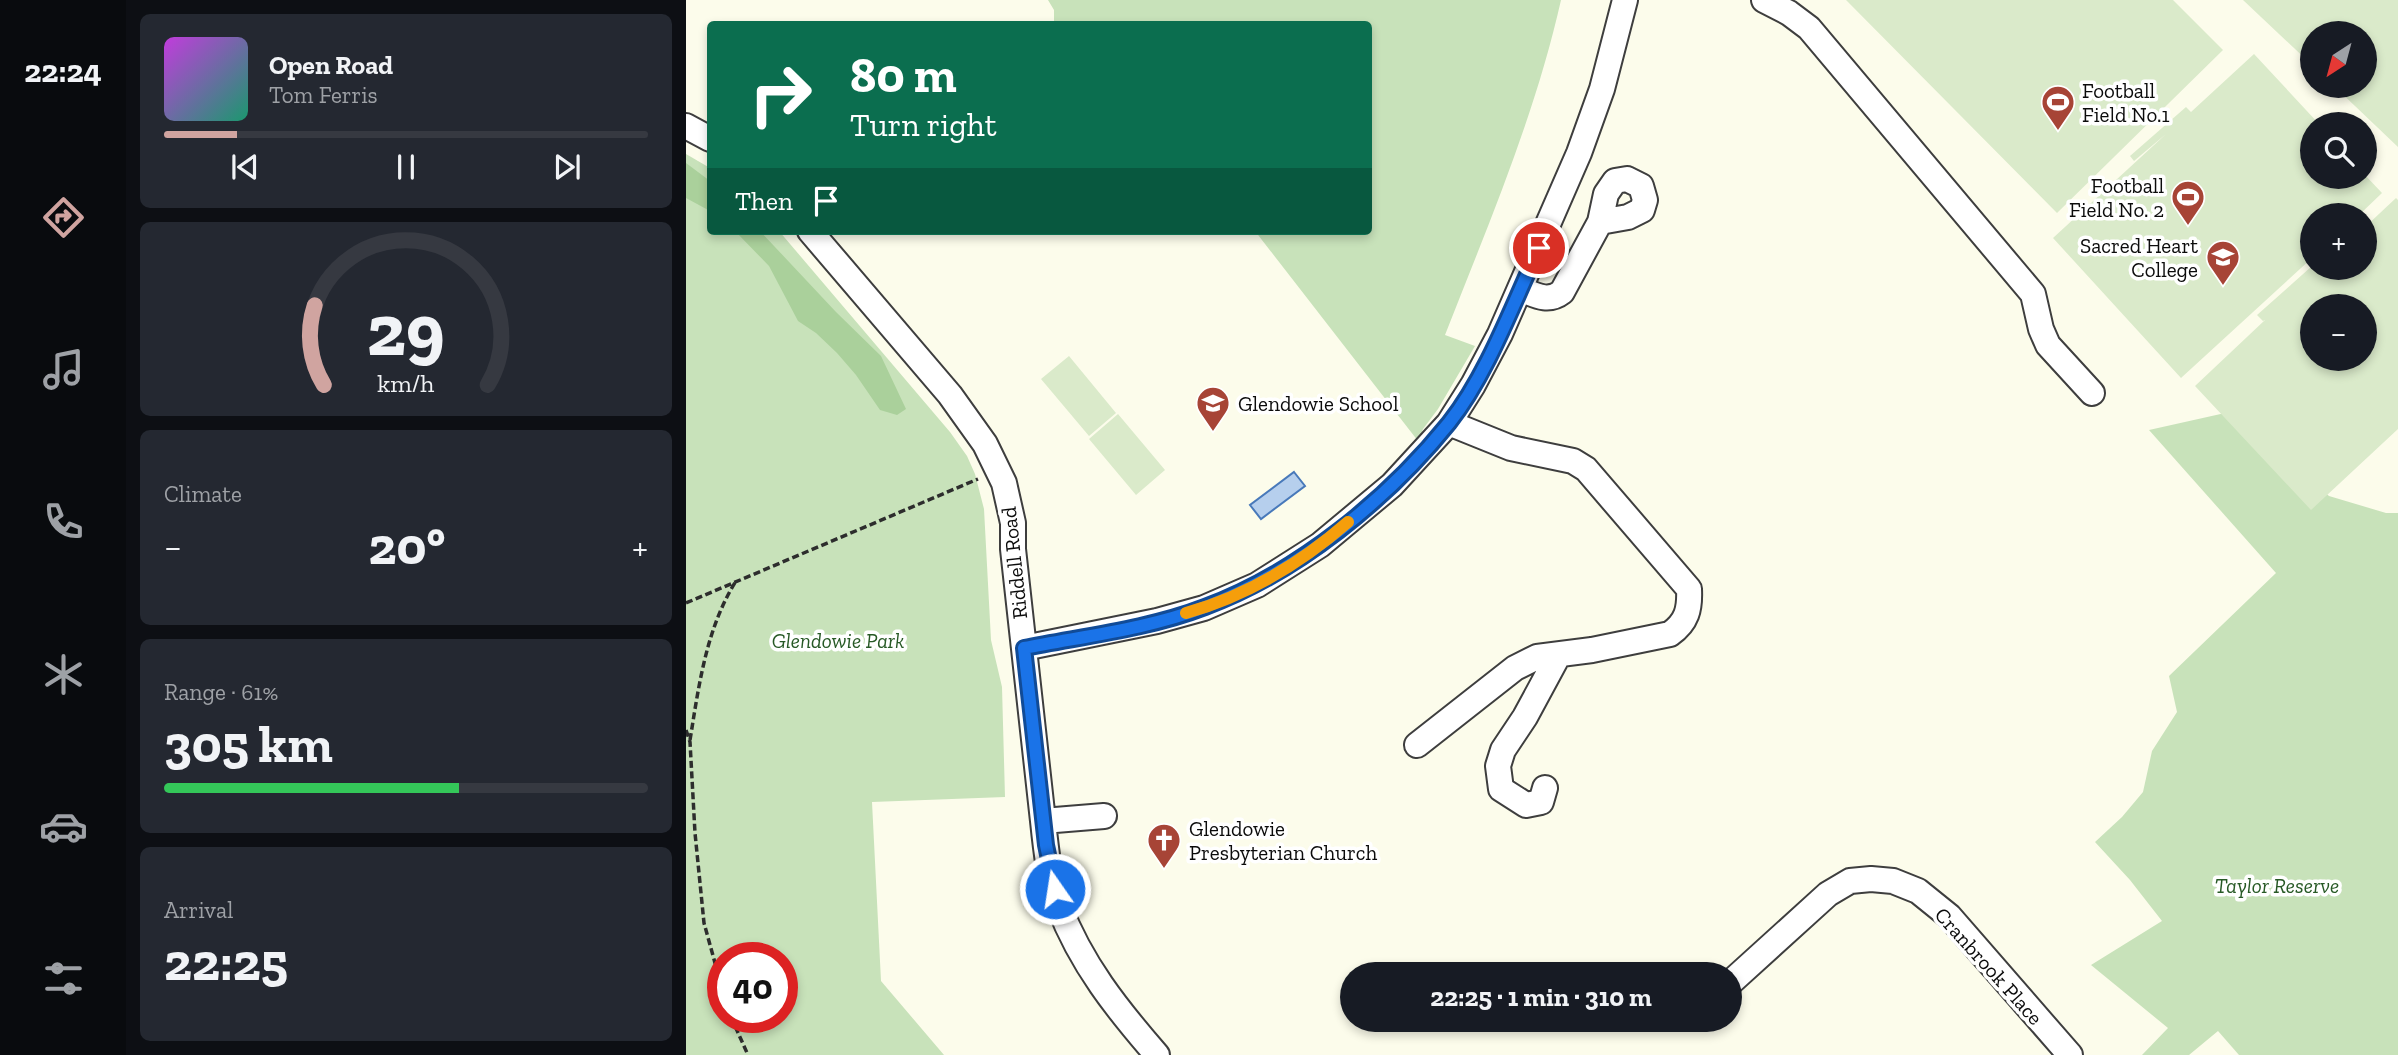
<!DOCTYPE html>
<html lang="en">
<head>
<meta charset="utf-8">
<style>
  :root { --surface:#171b24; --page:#242831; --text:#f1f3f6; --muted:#9ea1a6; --line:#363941; --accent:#d0a4a0 }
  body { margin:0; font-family:"Zilla Slab",serif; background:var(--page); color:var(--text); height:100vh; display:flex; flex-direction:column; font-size:26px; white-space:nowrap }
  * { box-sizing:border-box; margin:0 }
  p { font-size:23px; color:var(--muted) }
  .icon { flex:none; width:38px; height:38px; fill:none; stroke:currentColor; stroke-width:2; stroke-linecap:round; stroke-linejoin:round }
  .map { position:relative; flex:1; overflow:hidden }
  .panel { display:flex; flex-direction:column; gap:14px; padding:14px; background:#0d0f14; width:560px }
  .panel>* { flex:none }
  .top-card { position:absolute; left:21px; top:21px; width:665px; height:214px; border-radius:7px; box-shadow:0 4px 10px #0003; background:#0b6e4f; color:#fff; overflow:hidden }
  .needle { width:46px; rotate:216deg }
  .tools { position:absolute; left:1614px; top:21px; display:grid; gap:14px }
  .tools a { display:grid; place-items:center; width:77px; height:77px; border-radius:50%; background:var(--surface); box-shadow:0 4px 10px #0003; font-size:35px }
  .speed { position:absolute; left:21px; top:942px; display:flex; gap:14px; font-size:35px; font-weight:700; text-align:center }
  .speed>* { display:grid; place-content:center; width:91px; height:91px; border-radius:50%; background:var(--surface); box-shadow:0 4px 10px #0003; line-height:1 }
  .speed .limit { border:10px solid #d22; background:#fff; color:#111 }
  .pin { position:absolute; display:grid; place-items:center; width:60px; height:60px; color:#fff; margin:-30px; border:4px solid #fff; border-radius:50%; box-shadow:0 2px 7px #0007 }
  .me { position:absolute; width:77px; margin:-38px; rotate:347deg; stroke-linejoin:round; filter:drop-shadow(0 0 5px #0008) }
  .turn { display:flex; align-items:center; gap:24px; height:147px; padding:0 28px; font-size:32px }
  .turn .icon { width:91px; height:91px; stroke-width:2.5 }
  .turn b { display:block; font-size:49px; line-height:60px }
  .then { display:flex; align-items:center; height:66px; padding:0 28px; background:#0003; gap:14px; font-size:26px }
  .big { font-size:52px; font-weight:700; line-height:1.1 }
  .panel .card { flex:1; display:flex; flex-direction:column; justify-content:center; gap:10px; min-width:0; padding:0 24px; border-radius:10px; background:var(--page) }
  .panel .dial { align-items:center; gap:0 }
  .dial svg { height:182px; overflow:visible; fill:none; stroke:var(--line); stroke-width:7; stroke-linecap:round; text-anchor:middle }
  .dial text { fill:var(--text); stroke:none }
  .song { display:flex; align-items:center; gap:21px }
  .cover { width:84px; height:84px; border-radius:10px; background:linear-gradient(135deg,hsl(290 70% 55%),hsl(160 70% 35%)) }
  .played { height:7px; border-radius:4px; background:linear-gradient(90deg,var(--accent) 15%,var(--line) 15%) }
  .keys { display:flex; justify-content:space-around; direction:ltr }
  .heat { display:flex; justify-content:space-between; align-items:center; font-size:38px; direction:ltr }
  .charge { height:10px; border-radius:5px; background:linear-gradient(90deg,#34c759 61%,var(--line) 0) }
  .trip { position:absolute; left:654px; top:962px; width:402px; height:70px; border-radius:35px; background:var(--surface); box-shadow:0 4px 10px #0003; font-weight:700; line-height:70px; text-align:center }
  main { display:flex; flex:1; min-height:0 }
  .menu { display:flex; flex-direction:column; width:126px; justify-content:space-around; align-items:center; background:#090b0e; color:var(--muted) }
  .menu .icon { width:49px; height:49px }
  .menu .active { color:var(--accent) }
  .menu b { font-size:32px; color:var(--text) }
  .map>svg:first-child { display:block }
  .green { fill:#c8e2ba; fill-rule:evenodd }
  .forest { fill:#aad09b }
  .pitch { fill:#daeaca; fill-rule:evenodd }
  .water { fill:#b6cfed; stroke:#4879ba; stroke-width:2 }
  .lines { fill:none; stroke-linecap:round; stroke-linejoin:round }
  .minor-casing { stroke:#3e3e3e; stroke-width:28 }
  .path { stroke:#2d2d2d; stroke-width:3.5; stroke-dasharray:7 3.5; stroke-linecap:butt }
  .minor { stroke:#fff; stroke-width:24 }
  .route-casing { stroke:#114b97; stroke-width:18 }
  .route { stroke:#1a73e8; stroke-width:12 }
  .slow { stroke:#f59e0b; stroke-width:12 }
  .labels { text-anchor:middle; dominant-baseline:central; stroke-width:7; stroke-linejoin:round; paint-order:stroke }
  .poi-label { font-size:21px; fill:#0b0b0b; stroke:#fff; text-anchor:start }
  .street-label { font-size:21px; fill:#0b0b0b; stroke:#fff }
  .park-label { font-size:21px; font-style:italic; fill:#275925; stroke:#fff }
</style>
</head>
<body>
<main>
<nav class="menu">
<b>22:24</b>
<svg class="icon active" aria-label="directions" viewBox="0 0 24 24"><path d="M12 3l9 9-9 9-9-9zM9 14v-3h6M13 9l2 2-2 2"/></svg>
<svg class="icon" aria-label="music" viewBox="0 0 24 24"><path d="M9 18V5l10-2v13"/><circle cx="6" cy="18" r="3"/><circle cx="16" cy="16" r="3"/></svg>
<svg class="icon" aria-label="phone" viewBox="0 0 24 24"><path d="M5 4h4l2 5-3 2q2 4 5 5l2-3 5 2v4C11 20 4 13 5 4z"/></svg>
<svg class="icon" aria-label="climate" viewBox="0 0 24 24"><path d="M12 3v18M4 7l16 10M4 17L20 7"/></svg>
<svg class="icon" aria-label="car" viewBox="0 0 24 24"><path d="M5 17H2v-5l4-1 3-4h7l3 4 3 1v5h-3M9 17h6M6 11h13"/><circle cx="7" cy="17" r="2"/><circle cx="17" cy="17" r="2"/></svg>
<svg class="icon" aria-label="filters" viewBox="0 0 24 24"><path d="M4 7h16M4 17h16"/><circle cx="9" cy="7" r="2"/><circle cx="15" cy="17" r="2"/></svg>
</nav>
<section class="panel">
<div class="card">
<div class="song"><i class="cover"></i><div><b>Open Road</b><p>Tom Ferris</p></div></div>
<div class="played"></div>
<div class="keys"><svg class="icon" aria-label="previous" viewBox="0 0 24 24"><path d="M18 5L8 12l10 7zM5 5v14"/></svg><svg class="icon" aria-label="pause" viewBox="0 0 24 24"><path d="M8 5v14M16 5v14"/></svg><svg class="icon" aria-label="next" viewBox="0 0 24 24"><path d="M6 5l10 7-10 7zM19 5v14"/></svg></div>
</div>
<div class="card dial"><svg viewBox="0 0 100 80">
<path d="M14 69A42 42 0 1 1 86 69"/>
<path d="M14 69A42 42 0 0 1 10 34" stroke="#d0a4a0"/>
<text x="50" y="56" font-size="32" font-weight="700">29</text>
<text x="50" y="72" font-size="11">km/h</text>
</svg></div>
<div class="card"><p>Climate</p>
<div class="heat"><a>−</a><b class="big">20°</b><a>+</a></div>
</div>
<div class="card"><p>Range · 61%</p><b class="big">305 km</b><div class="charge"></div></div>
<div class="card"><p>Arrival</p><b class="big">22:25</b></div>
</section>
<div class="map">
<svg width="1712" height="1055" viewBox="0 0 1712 1055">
  <rect width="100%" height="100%" fill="#fcfceb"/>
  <path class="green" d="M 362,0 L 875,0 C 849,116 802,225 759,335 L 789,346 L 752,409 L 737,429 L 732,441 L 569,231 L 682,231 L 682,24 L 368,24 L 368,10 Z
    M 0,154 L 24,168 L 24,231 L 93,231 L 264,432 L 281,456 L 289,474 L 298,509 L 305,640 L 316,687 L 319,797 L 186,802 L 195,981 L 258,1055 L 0,1055 ZM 37,957 L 96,957 L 96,1017 L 37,1017 Z
    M 1566,407 L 1588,445 L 1643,496 L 1700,513 L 1712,513 L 1712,1055 L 1553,1055 L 1532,1031 L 1503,1055 L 1456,1055 L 1482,1028 L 1405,965 L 1476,921 L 1444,880 L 1409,842 L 1436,817 L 1457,792 L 1466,751 L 1491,712 L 1483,676 L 1590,573 L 1463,430 Z"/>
  <path class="forest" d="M 0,163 L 24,181 L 24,211 L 0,198 Z
    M 49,231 L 74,231 L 150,312 L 195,356 L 220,409 L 211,415 L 194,410 L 170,375 L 151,353 L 130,333 L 112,321 L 83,266 Z"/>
  <path class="pitch" d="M 1160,0 L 1487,0 L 1537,50 L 1371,213 Z
    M 1557,0 L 1712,0 L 1712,147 L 1648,86 L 1678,86 L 1678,33 L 1626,33 L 1626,65 Z
    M 1568,54 L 1633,124 L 1626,124 L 1626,177 L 1678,177 L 1678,174 L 1696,193 L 1673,215 L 1626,215 L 1626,258 L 1495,378 L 1367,238 L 1480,134 L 1448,161 L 1444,156 L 1500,107 L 1505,112 Z
    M 1710,198 L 1712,200 L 1712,429 L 1625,510 L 1509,386 L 1579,320 L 1577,321 L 1571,315 L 1626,266 L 1632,271 L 1635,268 L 1678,268 L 1678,228 ZM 1678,306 L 1678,359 L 1626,359 L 1626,306 Z
    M 383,356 L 430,413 L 403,436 L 355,379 Z
    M 432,414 L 479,470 L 450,495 L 403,439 Z"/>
  <path class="water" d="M 608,472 L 619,486 L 575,519 L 564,505 Z"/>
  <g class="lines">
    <defs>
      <path id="minor" d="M 1078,0 L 1103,13 L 1123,28 L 1347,294 L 1355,329 L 1362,345 L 1406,393
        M 0,126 L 24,139
        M 124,231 L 264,395 L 299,444 L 318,483 L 327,523 L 327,549 L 357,821 C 360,850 363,879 373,906 C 395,964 431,1009 471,1055
        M 834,289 C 849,295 862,303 876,292 L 914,222 L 920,194 L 929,181 L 941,179 L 955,186 L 959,200 L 956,210 L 942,217 L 914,222
        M 338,648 L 471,621 L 518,608 L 571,585 L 634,545 L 706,485 L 763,423 L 787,385 L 814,334 L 893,153 L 916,89 L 939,0
        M 731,745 L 829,668 L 851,657 L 906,650 L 984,634 C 1001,622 1004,609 1003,589 L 900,469 L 887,461 L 825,448 L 763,423
        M 859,788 L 855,802 L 840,805 L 815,789 L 812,766 L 817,750 L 839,717 L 873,654
        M 357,821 L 418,816
        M 1045,982 L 1142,894 L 1164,881 L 1185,879 L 1207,881 L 1232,891 L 1263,916 L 1384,1055"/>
    </defs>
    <use href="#minor" class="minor-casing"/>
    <path class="path" d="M 0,603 L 292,479
      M 0,730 L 4,742 L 9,833 L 18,923 L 37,992
      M 4,740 C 13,685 20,629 50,581
      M 45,1017 L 62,1055"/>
    <use href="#minor" class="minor"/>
  </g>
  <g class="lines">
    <defs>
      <path id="route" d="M 369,889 L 360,845 L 338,648 C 398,636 462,629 519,607 C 611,573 702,499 763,423 C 801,375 827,304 853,248"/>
    </defs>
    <use href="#route" class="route-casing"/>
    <use href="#route" class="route"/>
    <path class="slow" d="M 500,613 C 560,596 615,563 662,522"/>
  </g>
  <defs>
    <symbol id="stadium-pin" viewBox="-11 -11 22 30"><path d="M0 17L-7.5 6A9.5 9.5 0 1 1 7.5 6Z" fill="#a74436" stroke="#fff"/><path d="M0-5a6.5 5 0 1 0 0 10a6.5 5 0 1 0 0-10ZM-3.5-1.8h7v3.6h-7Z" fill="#fff"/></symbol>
    <symbol id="school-pin" viewBox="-11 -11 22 30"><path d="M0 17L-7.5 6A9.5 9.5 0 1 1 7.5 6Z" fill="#a74436" stroke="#fff"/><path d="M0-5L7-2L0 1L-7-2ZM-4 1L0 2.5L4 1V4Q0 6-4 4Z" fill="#fff"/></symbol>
    <symbol id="church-pin" viewBox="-11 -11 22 30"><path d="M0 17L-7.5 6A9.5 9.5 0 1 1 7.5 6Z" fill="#a74436" stroke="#fff"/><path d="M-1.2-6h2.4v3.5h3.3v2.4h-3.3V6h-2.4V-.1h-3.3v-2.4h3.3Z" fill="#fff"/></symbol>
  </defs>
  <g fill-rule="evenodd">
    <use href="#stadium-pin" x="1353" y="83" width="38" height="52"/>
    <use href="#stadium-pin" x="1483" y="178" width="38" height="52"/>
    <use href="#school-pin" x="1518" y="238" width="38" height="52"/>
    <use href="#school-pin" x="508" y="384" width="38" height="52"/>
    <use href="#church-pin" x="459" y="821" width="38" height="52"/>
  </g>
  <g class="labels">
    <g class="poi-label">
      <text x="1396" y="90">Football<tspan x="1396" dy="24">Field No.1</tspan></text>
      <text x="1478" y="185" text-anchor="end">Football<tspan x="1478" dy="24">Field No. 2</tspan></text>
      <text x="1512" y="245" text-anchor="end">Sacred Heart<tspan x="1512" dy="24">College</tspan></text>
      <text x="552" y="403">Glendowie School</text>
      <text x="503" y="828">Glendowie<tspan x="503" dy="24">Presbyterian Church</tspan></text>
    </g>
    <g class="street-label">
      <text transform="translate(328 563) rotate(-96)">Riddell Road</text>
      <text transform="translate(1303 966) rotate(48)">Cranbrook Place</text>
    </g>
    <g class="park-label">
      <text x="152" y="640">Glendowie Park</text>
      <text x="1591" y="885">Taylor Reserve</text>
    </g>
  </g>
</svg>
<div class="tools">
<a><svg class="needle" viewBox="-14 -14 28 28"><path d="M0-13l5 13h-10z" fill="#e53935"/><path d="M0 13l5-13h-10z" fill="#9ea1a6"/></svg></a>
<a><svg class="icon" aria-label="search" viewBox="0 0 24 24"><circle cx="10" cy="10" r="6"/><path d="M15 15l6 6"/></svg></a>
<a>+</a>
<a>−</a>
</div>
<div class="speed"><div class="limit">40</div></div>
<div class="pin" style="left:853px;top:248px;background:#d93025"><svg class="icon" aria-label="arrive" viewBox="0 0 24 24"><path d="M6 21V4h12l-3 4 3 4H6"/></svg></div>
<svg class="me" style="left:369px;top:889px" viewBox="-20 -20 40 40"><circle r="17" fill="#1a73e8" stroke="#fff" stroke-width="3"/><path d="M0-11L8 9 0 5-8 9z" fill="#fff"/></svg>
<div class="trip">22:25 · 1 min · 310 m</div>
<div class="top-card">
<div class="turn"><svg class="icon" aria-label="right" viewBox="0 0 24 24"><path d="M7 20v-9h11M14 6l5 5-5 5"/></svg><div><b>80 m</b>Turn right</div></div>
<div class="then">Then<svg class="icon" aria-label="arrive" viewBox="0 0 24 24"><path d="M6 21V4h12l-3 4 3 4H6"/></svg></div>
</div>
</div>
</main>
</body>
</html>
